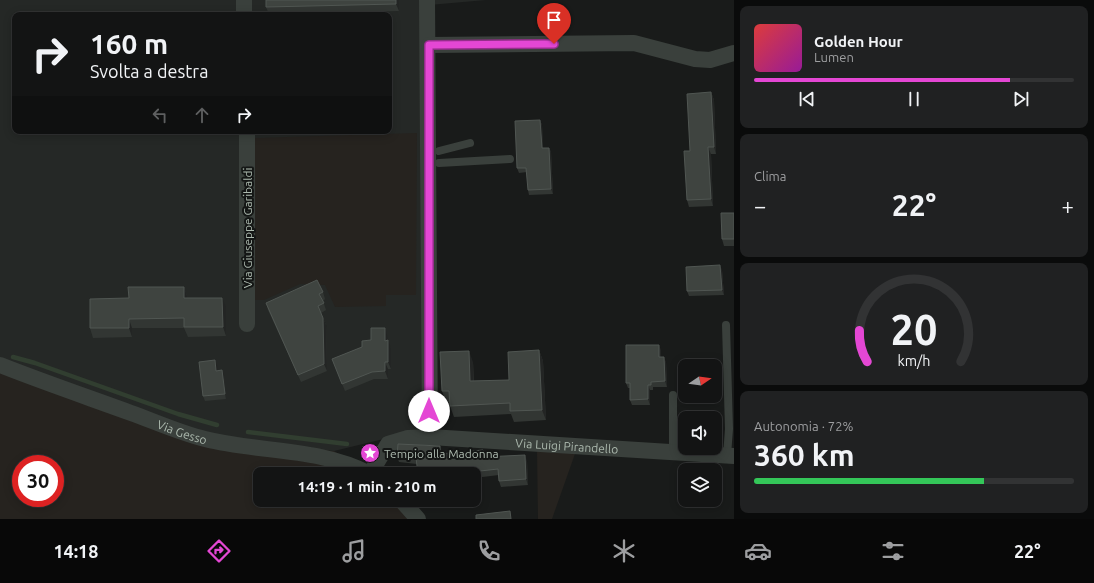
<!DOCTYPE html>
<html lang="it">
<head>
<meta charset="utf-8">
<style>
  :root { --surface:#131414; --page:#202122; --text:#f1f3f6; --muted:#9d9ea0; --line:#323334; --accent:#e447d4 }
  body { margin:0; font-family:Ubuntu,sans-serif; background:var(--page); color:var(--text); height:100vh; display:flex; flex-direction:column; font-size:15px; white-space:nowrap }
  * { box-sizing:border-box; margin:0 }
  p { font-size:13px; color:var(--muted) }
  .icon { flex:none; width:22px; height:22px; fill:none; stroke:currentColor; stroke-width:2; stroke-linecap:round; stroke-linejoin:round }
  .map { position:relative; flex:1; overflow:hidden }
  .details { display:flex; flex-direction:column; gap:6px; padding:6px; background:#0a0b0b; width:360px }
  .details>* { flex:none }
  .guide { position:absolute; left:12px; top:12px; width:380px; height:122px; border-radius:8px; box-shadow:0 2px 10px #0003,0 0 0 1px var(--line); background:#131414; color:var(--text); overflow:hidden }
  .needle { width:26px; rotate:77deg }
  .tools { position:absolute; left:678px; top:359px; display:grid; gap:8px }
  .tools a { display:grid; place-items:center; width:44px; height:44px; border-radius:8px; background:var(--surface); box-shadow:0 2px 10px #0003,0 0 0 1px var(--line); font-size:20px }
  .speed { position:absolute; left:12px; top:455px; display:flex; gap:8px; font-size:20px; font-weight:700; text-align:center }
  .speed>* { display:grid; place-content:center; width:52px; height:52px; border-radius:50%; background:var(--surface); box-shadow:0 2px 10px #0003,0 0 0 1px var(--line); line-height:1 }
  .speed .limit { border:6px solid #d22; background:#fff; color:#111 }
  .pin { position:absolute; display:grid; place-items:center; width:34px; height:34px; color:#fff; margin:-41px -17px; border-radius:50% 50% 50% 0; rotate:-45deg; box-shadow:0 0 4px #0007 }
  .pin .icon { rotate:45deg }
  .me { position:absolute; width:44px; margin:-22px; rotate:0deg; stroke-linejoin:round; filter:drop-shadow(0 0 3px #0008) }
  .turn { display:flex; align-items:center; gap:14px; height:84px; padding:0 12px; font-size:18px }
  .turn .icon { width:52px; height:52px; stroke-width:2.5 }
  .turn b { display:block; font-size:28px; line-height:34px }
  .lanes { display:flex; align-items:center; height:38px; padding:0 12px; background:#0003; justify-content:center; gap:20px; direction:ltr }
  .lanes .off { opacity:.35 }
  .big { font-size:30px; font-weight:700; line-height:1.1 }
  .details .tile { flex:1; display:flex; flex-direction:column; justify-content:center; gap:6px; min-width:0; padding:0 14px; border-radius:8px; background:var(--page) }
  .details .dial { align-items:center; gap:0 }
  .dial svg { height:104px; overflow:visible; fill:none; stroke:var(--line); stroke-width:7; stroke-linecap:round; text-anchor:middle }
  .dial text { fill:var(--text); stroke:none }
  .song { display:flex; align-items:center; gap:12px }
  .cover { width:48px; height:48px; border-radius:6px; background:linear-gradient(135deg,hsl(0 70% 55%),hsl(300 70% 35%)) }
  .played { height:4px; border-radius:2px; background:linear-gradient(90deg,var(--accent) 80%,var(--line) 80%) }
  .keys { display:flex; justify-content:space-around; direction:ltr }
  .heat { display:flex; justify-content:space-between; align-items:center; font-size:22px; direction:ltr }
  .charge { height:6px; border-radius:3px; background:linear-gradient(90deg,#34c759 72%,var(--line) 0) }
  .trip { position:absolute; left:253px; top:467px; width:228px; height:40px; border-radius:8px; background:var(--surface); box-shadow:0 2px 10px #0003,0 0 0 1px var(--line); font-weight:700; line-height:40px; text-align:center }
  .dock { display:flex; height:64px; justify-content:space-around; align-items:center; background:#080808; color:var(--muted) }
  .dock .icon { width:28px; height:28px }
  .dock .selected { color:var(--accent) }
  .dock b { font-size:18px; color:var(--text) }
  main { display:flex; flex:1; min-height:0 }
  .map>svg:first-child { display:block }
  .built { fill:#252826; fill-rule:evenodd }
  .green { fill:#26231f; fill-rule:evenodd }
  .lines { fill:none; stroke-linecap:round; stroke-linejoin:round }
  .stream { stroke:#313e30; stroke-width:4.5 }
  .lane { stroke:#3a403c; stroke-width:8 }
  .street { stroke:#3a403c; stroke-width:16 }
  .wall { fill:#323633 }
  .shaded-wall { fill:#232524 }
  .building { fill:#3f4440; stroke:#505652 }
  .route-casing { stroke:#942e8a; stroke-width:10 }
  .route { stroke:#e447d4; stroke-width:7 }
  .labels { text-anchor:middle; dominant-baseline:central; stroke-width:4; stroke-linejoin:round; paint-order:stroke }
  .street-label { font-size:12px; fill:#acb9ae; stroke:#141615 }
  .poi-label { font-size:12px; fill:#acb9ae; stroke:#141615; text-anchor:start }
</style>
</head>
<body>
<main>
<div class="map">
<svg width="734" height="519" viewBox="0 0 734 519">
  <rect width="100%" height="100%" fill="#191b1a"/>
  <path class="built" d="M 0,0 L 486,0 L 429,5 L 433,427 L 334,451 L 236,446 L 0,365 ZM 15,15 L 389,15 L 389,131 L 15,131 Z"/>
  <path class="green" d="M 417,133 L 416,295 L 386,295 L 386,306 L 335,307 L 325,285 L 300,284 L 264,300 L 253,300 L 254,138 Z
    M 0,370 L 236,446 L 334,451 L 372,474 L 260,474 L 260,500 L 397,500 L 410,519 L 0,519 ZM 21,464 L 55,464 L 55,498 L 21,498 Z
    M 537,450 L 576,451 L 552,519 L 538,519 Z"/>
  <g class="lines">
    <path class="stream" d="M 13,357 L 35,363 L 178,414 L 217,425
      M 248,432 L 347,444"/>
    <path class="lane" d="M 439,151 L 470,143
      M 439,163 L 510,159
      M 726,325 L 729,429 L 727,455
      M 673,395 L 673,451"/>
    <g class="street">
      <path d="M 244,0 L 244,15"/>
      <path d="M 427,0 L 430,437"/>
      <path d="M 429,45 L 634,43 L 695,59 L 710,60 L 734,53"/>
      <path d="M 247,324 L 247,131"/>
      <path id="s1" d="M 0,365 C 43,382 87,397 131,413 C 156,422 180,433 205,439 C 261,453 318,447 370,474"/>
      <path id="s2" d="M 370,474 L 388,444 L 408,438 L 430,437 L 734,456"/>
      <path d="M 401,500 L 418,519"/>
    </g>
  </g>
  <path class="wall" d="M 266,0 L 399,0 L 399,11 L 269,14 L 266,7 Z
    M 711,92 L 714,100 L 716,154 L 711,154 L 713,206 L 689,207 L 687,200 Z
    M 540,120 L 542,125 L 543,148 L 549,148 L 551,152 L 553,194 L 529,195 L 528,190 L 527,172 L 519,173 L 517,168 Z
    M 734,213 L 734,246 L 724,246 L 722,239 Z
    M 722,270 L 724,295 L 689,296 L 687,291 Z
    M 184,287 L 187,296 L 187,298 L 226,307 L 226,336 L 188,337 L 184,328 L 132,328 L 132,337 L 93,338 L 90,328 Z
    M 323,292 L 325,299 L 323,301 L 326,310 L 321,313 L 326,325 L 327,371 L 301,382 L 268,310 L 266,303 Z
    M 387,335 L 387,341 L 391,348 L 391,369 L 388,369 L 388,379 L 374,379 L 345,391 L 332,359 L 362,347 L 371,340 Z
    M 539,350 L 543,361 L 546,420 L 514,422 L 511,414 L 454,417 L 450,406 L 450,402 L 446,402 L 442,391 L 473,362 L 474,381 L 509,380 Z
    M 661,350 L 661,357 L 666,362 L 667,387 L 653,387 L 653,390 L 650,390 L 650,405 L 632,405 L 630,400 L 630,388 L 628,388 L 626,383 Z
    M 217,365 L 217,371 L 224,375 L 226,399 L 205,401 L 203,396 Z
    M 483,450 L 485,457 L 527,461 L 528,485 L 501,487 L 499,481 L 499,475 L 474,478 L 474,474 L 418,474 L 417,464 L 399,462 L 397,456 L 442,452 L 442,454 Z"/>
  <path class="shaded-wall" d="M 396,0 L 399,0 L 399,11 L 396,4 Z
    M 711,92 L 714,100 L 716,154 L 714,147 Z
    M 540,120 L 542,125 L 543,153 L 542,148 Z
    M 708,147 L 711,154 L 713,206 L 711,199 Z
    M 549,148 L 551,152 L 553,194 L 551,189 Z
    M 720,265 L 722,270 L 724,295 L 722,290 Z
    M 184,287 L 187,296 L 187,308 L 184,298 Z
    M 222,298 L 226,307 L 226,336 L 223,327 Z
    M 323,318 L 326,325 L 327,371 L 324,364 Z
    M 129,319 L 132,328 L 132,337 L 129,328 Z
    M 385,328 L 387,335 L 388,348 L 385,341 Z
    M 388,340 L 391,348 L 391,369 L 388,362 Z
    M 659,345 L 661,350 L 661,362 L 659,357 Z
    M 539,350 L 543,361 L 546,420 L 542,410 Z
    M 469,351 L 473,362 L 474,392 L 470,381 Z
    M 664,357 L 666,362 L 667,387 L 665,381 Z
    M 215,360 L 217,365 L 218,376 L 216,371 Z
    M 385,362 L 388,369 L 388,379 L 385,371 Z
    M 222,370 L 224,375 L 226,399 L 225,394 Z
    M 648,385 L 650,390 L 650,405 L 648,399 Z
    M 440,446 L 442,452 L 443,460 L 440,454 Z
    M 525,455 L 527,461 L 528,485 L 526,479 Z"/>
  <path class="building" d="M 266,0 L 396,0 L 396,4 L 266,7 Z
    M 711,92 L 714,147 L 708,147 L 711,199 L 687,200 L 684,151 L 690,151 L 687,94 Z
    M 540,120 L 542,148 L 549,148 L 551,189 L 528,190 L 526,168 L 517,168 L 515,121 Z
    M 721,213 L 734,213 L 734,239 L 722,239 Z
    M 720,265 L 722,290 L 687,291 L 686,267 Z
    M 317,280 L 323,292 L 319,294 L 324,303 L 318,306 L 323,318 L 324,364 L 298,375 L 266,303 Z
    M 128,287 L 184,287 L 184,298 L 222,298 L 223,327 L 184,327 L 184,318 L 129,319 L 129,328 L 90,328 L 90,299 L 129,298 Z
    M 371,328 L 385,328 L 385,341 L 388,340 L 388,362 L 385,362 L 385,371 L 372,372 L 342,384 L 332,359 L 362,347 L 362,341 L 371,340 Z
    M 626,345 L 659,345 L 659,357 L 664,357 L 665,381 L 651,382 L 651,385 L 648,385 L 648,399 L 630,400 L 630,383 L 626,383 Z
    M 539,350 L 542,410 L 510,411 L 510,403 L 450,406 L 449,391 L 442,391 L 440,352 L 469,351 L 470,381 L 509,380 L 508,352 Z
    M 215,360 L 216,371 L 222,370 L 225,394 L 203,396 L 199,362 Z
    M 398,444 L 440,446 L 440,454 L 483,450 L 484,457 L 525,455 L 526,479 L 499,481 L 498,469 L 471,472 L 471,474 L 418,474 L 416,458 L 397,456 Z
    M 510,511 L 511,519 L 476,519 L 476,515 Z"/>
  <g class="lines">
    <defs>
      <path id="route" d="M 429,411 L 429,45 L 554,44"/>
    </defs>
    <use href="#route" class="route-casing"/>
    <use href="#route" class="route"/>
  </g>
  <defs>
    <symbol id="sight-disc" viewBox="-11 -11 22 22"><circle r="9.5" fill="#e447d4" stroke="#141615"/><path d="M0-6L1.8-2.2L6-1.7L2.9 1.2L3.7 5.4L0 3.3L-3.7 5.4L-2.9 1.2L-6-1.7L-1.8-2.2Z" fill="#fff"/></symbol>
  </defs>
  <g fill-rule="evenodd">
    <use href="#sight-disc" x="359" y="442" width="22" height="22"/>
  </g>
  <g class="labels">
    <g class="street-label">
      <text transform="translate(247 228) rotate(-90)">Via Giuseppe Garibaldi</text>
      <text stroke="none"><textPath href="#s1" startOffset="194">Via Gesso</textPath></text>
      <text stroke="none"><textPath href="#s2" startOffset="215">Via Luigi Pirandello</textPath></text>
    </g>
    <g class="poi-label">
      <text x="384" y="453">Tempio alla Madonna</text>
    </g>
  </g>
</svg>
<div class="tools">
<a><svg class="needle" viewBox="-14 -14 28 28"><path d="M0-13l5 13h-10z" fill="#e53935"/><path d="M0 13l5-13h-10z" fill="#9d9ea0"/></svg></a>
<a><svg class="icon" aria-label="sound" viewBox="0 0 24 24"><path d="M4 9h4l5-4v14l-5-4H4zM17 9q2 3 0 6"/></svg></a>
<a><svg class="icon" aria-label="layers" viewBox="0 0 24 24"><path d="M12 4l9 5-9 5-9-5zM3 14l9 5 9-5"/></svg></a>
</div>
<div class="speed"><div class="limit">30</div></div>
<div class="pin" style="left:554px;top:44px;background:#d93025"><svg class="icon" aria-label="arrive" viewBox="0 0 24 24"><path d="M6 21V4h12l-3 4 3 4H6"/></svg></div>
<svg class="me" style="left:429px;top:411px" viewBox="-20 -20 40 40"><circle r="19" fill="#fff"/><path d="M0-13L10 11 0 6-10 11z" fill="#e447d4"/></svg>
<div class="trip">14:19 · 1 min · 210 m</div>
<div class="guide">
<div class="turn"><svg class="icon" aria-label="right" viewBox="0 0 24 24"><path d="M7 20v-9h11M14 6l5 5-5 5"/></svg><div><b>160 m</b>Svolta a destra</div></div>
<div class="lanes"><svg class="icon off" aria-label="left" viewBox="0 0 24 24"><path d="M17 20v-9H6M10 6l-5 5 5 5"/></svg><svg class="icon off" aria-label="ahead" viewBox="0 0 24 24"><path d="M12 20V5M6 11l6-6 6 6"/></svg><svg class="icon" aria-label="right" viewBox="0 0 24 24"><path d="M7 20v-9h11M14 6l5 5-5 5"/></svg></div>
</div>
</div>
<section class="details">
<div class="tile">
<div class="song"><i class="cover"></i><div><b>Golden Hour</b><p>Lumen</p></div></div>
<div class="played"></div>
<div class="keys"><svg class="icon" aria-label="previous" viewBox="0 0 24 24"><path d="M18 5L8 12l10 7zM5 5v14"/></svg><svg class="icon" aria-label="pause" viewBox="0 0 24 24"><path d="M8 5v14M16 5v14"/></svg><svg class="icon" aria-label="next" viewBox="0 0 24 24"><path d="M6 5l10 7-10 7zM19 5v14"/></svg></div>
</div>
<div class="tile"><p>Clima</p>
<div class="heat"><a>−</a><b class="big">22°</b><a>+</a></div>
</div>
<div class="tile dial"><svg viewBox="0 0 100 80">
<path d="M14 69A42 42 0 1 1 86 69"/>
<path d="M14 69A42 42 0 0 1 8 45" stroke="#e447d4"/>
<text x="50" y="56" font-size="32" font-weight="700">20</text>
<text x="50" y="72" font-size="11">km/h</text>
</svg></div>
<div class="tile"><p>Autonomia · 72%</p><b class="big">360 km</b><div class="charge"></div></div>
</section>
</main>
<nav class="dock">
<b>14:18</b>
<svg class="icon selected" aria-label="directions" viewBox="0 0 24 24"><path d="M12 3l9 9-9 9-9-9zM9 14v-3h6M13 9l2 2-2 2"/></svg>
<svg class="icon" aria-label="music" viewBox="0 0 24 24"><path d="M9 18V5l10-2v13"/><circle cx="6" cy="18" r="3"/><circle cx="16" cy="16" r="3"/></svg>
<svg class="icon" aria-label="phone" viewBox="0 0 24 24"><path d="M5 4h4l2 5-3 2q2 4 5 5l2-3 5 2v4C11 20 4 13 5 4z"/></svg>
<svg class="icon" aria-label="climate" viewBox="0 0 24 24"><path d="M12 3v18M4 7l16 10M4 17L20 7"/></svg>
<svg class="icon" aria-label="car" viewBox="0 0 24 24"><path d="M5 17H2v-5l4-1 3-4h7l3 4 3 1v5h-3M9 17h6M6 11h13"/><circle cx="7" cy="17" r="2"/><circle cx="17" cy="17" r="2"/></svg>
<svg class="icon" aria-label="filters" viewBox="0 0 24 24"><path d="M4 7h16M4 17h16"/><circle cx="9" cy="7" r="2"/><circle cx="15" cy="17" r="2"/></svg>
<b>22°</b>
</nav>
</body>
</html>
